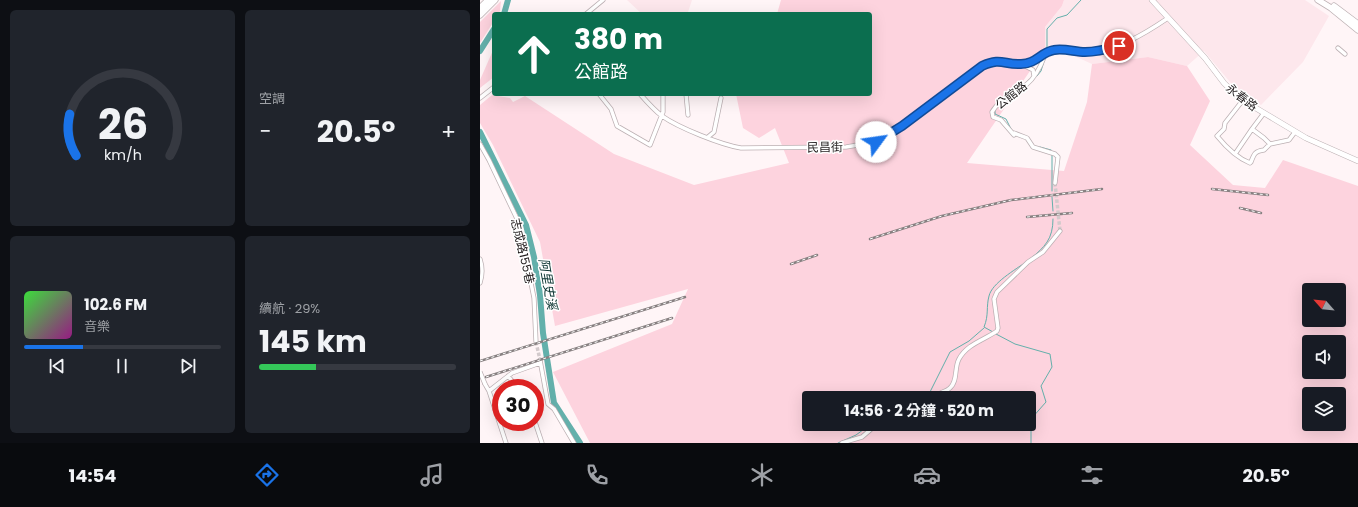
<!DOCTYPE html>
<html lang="zh-TW">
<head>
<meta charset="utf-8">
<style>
  :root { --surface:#171b24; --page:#20242c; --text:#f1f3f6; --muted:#9ea1a6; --line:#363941; --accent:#1a73e8 }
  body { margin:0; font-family:Poppins,"Noto Sans TC",sans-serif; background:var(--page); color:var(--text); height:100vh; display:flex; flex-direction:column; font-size:15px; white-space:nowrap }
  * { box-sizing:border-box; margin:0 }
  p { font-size:13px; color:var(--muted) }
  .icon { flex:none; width:22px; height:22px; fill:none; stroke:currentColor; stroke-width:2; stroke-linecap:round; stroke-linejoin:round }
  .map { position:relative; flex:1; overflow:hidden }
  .side { display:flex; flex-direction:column; gap:10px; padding:10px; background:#0d0f14; width:480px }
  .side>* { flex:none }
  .guide { position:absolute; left:12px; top:12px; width:380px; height:84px; border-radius:4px; box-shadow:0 4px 16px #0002; background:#0b6e4f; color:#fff; overflow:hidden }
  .needle { width:26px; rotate:297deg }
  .controls { position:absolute; left:822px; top:283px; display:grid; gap:8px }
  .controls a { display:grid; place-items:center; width:44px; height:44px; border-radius:4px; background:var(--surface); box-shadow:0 4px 16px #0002; font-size:20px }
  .speed { position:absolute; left:12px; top:379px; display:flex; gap:8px; font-size:20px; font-weight:700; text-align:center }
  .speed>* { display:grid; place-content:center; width:52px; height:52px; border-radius:50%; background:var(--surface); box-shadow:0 4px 16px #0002; line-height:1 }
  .speed .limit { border:6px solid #d22; background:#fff; color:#111 }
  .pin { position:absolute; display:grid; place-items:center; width:34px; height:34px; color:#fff; margin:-17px; border:2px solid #fff; border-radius:50%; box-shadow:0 1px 4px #0007 }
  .me { position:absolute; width:44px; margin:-22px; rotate:59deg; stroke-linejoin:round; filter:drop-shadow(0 0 3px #0008) }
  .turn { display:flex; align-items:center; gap:14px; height:84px; padding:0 16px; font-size:18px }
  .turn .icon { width:52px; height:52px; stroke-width:2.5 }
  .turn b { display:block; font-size:28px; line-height:34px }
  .big { font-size:30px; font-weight:700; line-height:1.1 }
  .side .card { flex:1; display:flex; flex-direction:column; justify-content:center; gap:6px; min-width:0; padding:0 14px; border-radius:6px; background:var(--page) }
  .side .dial { align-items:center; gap:0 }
  .dial svg { height:104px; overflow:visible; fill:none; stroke:var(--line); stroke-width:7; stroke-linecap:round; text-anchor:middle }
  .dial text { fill:var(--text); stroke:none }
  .song { display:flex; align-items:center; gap:12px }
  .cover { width:48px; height:48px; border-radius:6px; background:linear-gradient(135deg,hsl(120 70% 55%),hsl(310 70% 35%)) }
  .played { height:4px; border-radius:2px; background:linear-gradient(90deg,var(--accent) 30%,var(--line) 30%) }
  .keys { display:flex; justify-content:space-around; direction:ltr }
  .heat { display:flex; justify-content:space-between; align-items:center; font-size:22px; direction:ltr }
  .charge { height:6px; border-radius:3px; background:linear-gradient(90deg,#34c759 29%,var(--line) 0) }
  .side .tiles { flex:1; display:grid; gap:10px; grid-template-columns:repeat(2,1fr) }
  .trip { position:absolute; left:322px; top:391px; width:234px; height:40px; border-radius:4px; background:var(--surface); box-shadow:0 4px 16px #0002; font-weight:700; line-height:40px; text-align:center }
  .tab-bar { display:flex; height:64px; justify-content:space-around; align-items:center; background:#090b0e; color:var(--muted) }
  .tab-bar .icon { width:28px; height:28px }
  .tab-bar .current { color:var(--accent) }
  .tab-bar b { font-size:18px; color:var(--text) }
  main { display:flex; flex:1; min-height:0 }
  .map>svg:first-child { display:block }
  .built { fill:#fde7ec }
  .green { fill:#fdd3de; fill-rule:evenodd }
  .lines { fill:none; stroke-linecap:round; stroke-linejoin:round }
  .stream { stroke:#63b0ab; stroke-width:1 }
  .river { stroke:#63b0ab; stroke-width:6 }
  .street-tunnel { stroke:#d3cacc; stroke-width:3.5; stroke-dasharray:3.5 2; stroke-linecap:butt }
  .street-casing { stroke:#bcb0b3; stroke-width:5 }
  .secondary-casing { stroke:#bcb0b3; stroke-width:6 }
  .primary-casing { stroke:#bcb0b3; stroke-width:7 }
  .street { stroke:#fff; stroke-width:3.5 }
  .secondary { stroke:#fff; stroke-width:5 }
  .primary { stroke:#fff; stroke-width:5.5 }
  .rail-casing { stroke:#878081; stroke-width:2.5 }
  .rail { stroke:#fff; stroke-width:1; stroke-dasharray:3; stroke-linecap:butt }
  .street-bridge-casing { stroke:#bcb0b3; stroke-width:5; stroke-linecap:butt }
  .street-bridge { stroke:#fff; stroke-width:3.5 }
  .route-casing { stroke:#114b97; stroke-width:10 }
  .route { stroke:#1a73e8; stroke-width:7 }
  .labels { text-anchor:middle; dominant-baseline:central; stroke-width:3; stroke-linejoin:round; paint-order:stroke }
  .street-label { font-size:12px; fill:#221d1e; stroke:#fff }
  .water-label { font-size:13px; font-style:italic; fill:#08302e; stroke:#fff }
</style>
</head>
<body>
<main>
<section class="side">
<div class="tiles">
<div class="card dial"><svg viewBox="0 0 100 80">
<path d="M14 69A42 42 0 1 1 86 69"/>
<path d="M14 69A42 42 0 0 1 9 37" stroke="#1a73e8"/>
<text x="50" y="56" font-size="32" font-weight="700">26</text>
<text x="50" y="72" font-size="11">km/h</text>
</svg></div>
<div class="card"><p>空調</p>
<div class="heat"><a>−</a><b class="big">20.5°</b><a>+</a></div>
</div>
<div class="card">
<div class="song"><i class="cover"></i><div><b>102.6 FM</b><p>音樂</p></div></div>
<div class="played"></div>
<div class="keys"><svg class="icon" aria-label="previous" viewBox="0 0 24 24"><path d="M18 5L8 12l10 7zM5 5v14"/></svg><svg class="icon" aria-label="pause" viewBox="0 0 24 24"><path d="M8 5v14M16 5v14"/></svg><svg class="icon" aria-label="next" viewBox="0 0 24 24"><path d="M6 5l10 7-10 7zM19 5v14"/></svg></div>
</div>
<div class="card"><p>續航 · 29%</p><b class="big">145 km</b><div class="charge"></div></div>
</div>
</section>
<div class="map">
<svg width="878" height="443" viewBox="0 0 878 443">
  <rect width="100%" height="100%" fill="#fff5f7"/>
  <path class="built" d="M 147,0 L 212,0 L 208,12 L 210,14 L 162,14 Z
    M 584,0 L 825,0 L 849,16 L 823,62 L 781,105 L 755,88 L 724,51 L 707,66 L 668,57 L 612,64 L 590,54 L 565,49 L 565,27 L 582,6 Z"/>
  <path class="green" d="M 301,0 L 584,0 L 582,6 L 565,27 L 565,49 L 487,163 L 584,171 L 607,102 L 612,64 L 668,57 L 707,66 L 730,101 L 710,145 L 753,185 L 785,188 L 803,160 L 878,186 L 878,443 L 110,443 L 73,372 L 192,324 L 208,289 L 75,326 L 60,242 L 13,145 L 0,123 L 0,105 L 12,95 L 30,98 L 33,102 L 45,96 L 134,154 L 214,185 L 309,163 L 295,128 L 279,138 L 263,128 L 256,94 L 390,94 L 390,14 L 297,14 ZM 829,290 L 859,290 L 859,320 L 829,320 ZM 829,342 L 859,342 L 859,372 L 829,372 ZM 829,394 L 859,394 L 859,424 L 829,424 ZM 329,398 L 549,398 L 549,424 L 329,424 Z
    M 21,1 L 20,11 L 18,14 L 14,14 L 14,21 L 0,43 L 0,22 Z
    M 14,48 L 14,77 L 0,88 L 0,80 Z"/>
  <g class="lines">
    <path class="stream" d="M 567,51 L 567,29 L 577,18 L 587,15 L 601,0
      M 557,76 L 561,71 L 564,61
      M 516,108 L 542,90
      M 515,110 L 515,114 L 526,119 L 531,129
      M 560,147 L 571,150
      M 572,155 L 572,191
      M 572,197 L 573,211
      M 550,259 C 565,247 573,239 573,219
      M 513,332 L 504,327 C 509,315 506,307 509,296 C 512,283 535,270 546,262
      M 516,334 L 535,344 L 570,354 L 572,367 L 561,386 L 566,402 L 551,419 L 551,443
      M 447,398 L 470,352 L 489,341 L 504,328
      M 358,443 L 376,435 L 391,424"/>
    <path class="river" d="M 24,14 L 28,0
      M 0,51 L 14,29
      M 0,132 L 46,225 L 54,257 L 60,295 L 63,333 L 74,403 L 100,443"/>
    <path class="street-tunnel" d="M 575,183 L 580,231
      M 56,342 L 60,360"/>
    <defs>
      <path id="street" d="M 106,14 L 123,0
        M 858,48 L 865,54
        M 565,55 C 561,66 555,78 546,85 C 535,94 519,99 512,112 L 513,117 L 521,120 L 534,135 L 534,133 L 547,138 L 553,147 L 575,154 L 578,157 L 575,183
        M 543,65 L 553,70 L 554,76
        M 119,94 L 131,109 L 137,126 L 170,145 L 183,112 L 183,94
        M 160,94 C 167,102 174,110 182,116 C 199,128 242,145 261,148 L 366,147 L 396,142 L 422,126 L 502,66 C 523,56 527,67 544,64 C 558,62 562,53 574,50 C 585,47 597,53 607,52 C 638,50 663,35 688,18
        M 206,94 L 208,115
        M 0,98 L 14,87
        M 763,100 L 745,123 L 744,129 L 737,136 C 746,147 757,158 770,163 L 771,162 C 774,154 775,151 784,150 L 790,144 L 809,140 L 815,132
        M 784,113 L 772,129 L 784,138 L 790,144
        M 228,137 L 234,132 L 241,98
        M 0,144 L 9,160 L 39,223 L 54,298 L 56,342
        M 755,154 L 772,129
        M 0,259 C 3,268 3,274 0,283
        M 60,360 L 68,404 L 74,409 L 94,443
        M 28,376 L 38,388
        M 5,384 L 9,391 L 26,443
        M 9,391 L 32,373 L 60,363
        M 454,398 C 457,392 465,393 470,388 C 478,381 474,368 479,359 C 487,344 504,340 517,331 L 518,328 L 514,299 L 517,292 L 548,262 L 563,252 L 580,231
        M 55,422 L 62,443
        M 410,424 L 414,424
        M 362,443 L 382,437 L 396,425 L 399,424"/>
      <path id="secondary" d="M 672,0 L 725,58 L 744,83 L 759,98 L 826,138 L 878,161"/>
      <path id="primary" d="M 838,0 L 851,8 L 878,30
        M 854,6 L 878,24
        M 0,8 L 8,0
        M 0,15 L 15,0"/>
    </defs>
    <use href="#street" class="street-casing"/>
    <use href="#secondary" class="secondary-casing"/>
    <use href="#primary" class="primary-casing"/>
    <use href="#street" class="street"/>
    <use href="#secondary" class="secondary"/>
    <use href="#primary" class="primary"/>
    <defs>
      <path id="rail" d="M 732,189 L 788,195
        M 760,208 L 781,213
        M 547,217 L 592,213
        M 390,239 L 462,216 L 531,200 L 622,189
        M 311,264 L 337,255
        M 0,361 L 205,297
        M 6,377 L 192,318"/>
    </defs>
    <use href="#rail" class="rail-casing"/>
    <use href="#rail" class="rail"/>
    <defs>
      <path id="street-bridge" d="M 0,372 L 5,384"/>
    </defs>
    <use href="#street-bridge" class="street-bridge-casing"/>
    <use href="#street-bridge" class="street-bridge"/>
  </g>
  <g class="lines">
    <defs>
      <path id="route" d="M 396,142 L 422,126 L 502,66 C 521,57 524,65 541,64 C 556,64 561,52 574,50 C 584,48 595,52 605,52 C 616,52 628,49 639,46"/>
    </defs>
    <use href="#route" class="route-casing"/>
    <use href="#route" class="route"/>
  </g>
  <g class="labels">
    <g class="street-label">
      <text transform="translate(531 95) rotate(-38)">公館路</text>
      <text transform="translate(762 97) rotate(37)">永春路</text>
      <text transform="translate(345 147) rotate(-1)">民昌街</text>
      <text transform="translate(43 251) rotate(77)">志成路155巷</text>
    </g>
    <g class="water-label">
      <text transform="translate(68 284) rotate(80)">阿里史溪</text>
    </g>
  </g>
</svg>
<div class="controls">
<a><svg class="needle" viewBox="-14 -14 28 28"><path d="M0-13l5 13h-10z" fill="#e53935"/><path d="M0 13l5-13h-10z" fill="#9ea1a6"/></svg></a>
<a><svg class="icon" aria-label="sound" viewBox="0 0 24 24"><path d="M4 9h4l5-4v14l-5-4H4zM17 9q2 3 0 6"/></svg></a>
<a><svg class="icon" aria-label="layers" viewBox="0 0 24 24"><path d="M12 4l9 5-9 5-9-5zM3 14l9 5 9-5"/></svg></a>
</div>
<div class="speed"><div class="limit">30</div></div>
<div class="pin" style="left:639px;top:46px;background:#d93025"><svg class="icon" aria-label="arrive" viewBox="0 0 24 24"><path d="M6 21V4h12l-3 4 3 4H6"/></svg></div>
<svg class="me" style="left:396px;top:142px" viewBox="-20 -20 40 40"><circle r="19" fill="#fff"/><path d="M0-13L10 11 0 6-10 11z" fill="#1a73e8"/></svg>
<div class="trip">14:56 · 2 分鐘 · 520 m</div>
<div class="guide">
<div class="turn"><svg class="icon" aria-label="ahead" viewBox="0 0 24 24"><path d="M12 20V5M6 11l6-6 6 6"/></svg><div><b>380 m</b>公館路</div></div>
</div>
</div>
</main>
<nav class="tab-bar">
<b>14:54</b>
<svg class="icon current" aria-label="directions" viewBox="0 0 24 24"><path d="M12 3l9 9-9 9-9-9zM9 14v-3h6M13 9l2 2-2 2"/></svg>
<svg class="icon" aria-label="music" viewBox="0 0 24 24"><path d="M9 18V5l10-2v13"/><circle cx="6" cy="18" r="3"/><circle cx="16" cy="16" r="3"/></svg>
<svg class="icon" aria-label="phone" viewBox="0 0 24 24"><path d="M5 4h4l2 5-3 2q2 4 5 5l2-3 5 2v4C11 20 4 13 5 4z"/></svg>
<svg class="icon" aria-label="climate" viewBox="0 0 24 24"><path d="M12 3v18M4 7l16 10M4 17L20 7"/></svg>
<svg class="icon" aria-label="car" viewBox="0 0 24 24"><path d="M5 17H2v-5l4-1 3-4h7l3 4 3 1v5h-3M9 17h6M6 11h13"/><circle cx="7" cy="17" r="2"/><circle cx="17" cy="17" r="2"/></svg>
<svg class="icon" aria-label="filters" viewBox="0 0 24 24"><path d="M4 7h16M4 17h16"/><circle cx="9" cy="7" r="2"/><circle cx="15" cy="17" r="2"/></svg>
<b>20.5°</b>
</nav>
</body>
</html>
